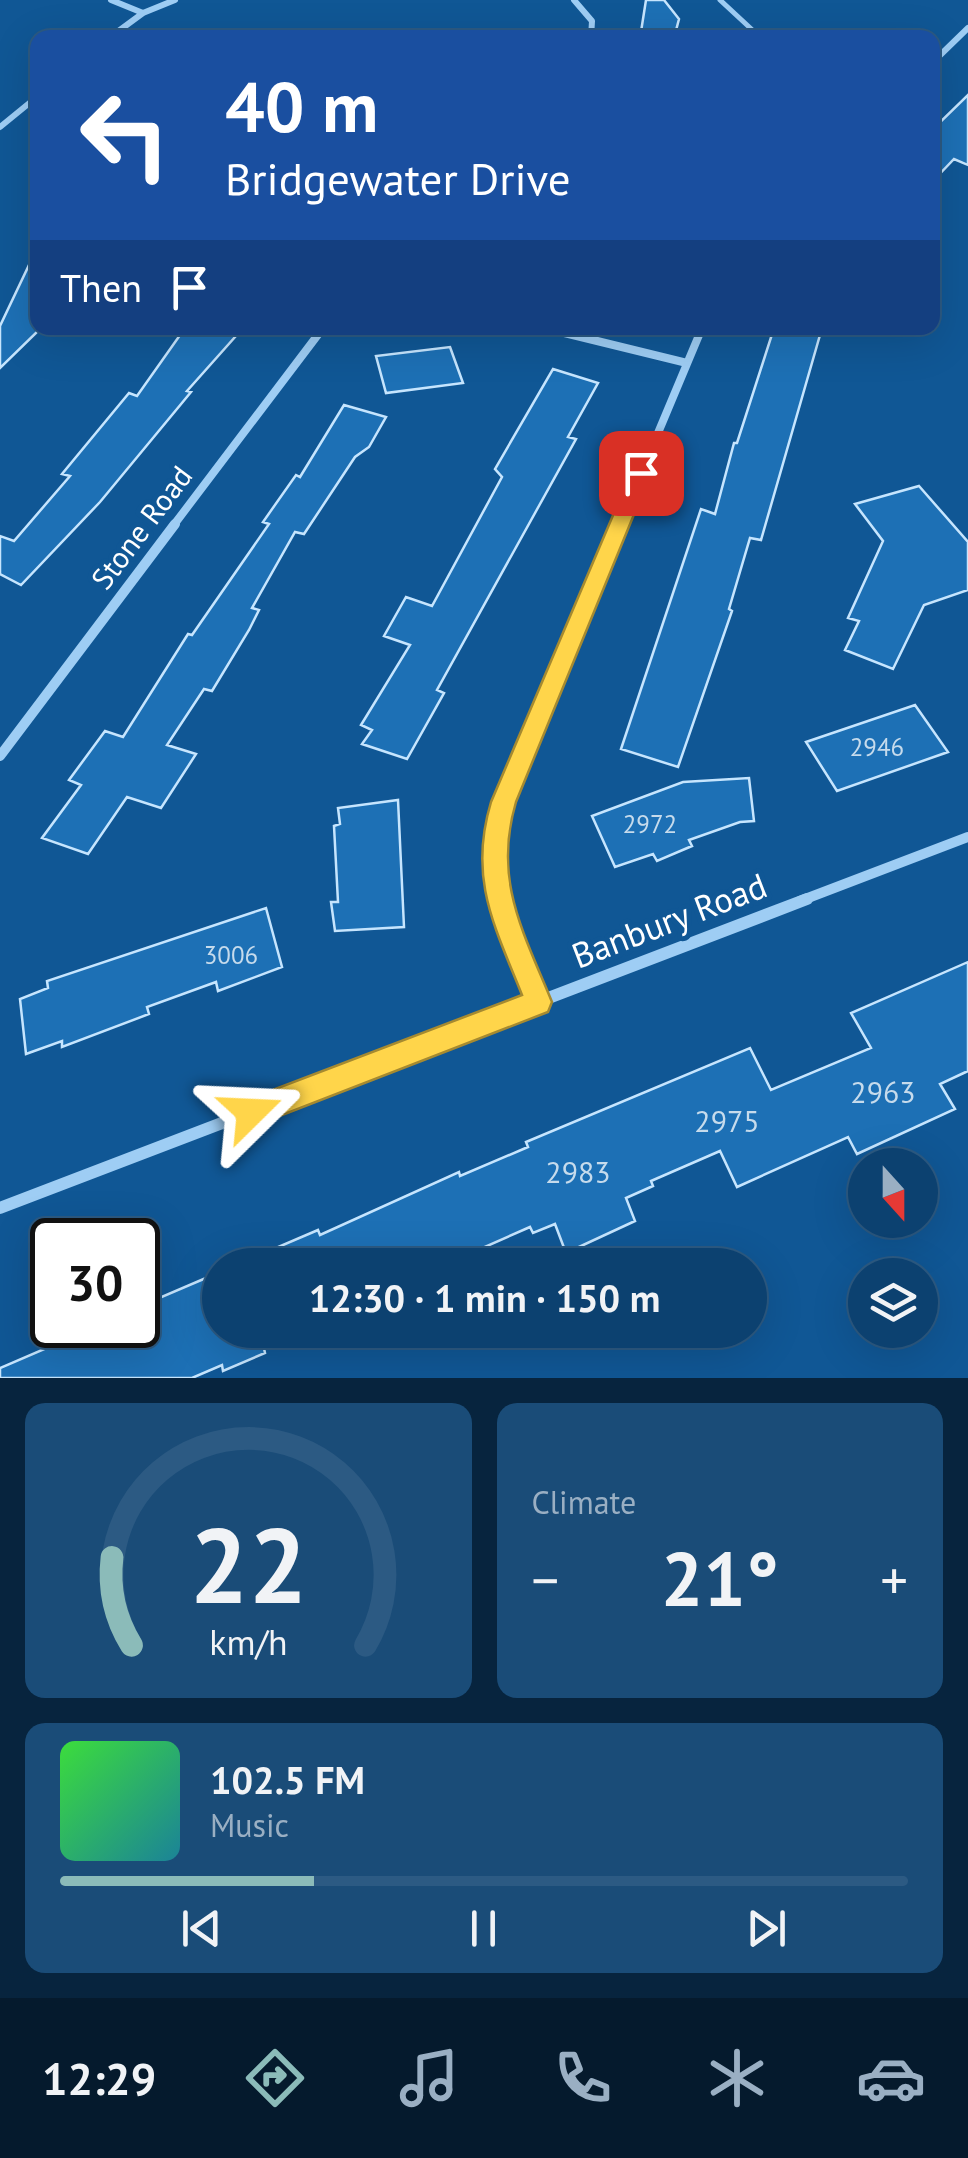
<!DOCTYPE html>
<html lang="en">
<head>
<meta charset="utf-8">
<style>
  :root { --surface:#0c4170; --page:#1a4c78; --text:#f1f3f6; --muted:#9aafc3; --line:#2c5a83; --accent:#8bbbb9 }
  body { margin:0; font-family:"PT Sans",sans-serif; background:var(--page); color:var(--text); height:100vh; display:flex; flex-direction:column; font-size:38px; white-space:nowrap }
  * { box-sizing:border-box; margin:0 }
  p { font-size:32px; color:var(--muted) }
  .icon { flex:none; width:55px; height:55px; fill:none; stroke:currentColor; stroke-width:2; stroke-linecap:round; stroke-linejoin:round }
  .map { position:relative; height:1378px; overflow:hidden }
  .details { display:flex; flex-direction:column; gap:25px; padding:25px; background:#07243e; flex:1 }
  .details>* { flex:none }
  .top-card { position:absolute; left:30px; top:30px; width:910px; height:305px; border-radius:20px; box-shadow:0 10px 40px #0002,0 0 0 2px var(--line); background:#1a4fa0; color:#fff; overflow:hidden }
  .needle { width:65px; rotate:159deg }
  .tools { position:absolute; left:848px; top:1148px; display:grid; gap:20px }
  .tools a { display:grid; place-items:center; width:90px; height:90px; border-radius:50%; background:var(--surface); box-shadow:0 10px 40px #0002,0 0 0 2px var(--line); font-size:50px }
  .speed { position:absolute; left:30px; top:1218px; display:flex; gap:20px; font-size:50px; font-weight:700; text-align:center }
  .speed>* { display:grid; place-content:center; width:130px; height:130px; border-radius:50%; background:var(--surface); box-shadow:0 10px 40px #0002,0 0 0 2px var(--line); line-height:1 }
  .speed .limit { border:5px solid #111; border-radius:15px; background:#fff; color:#111 }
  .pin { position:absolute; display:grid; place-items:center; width:85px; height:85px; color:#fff; margin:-42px; border-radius:20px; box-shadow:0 5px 15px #0006 }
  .me { position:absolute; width:110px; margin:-55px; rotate:69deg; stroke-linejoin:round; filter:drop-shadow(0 0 8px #0008) }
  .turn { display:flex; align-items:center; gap:35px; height:210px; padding:0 30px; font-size:45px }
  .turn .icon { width:130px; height:130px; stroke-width:2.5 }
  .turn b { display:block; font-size:70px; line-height:85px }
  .then { display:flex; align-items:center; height:95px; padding:0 30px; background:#0003; gap:20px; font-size:38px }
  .big { font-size:75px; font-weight:800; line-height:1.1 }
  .details .card { flex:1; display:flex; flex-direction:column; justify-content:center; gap:15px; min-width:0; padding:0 35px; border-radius:20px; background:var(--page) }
  .details .dial { align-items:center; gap:0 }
  .dial svg { height:260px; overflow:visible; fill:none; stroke:var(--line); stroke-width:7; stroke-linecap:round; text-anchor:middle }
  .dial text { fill:var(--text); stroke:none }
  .song { display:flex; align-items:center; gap:30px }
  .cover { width:120px; height:120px; border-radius:15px; background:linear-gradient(135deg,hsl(120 70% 55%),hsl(190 70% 35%)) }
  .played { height:10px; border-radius:5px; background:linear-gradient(90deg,var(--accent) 30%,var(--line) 30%) }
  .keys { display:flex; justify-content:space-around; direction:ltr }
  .heat { display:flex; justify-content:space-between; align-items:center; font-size:55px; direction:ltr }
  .details .tiles { flex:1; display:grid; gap:25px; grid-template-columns:1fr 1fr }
  .card:last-child { grid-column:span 2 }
  .trip { position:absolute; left:202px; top:1248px; width:565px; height:100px; border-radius:50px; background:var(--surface); box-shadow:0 10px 40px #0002,0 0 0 2px var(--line); font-weight:800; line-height:100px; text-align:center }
  .menu { display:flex; height:160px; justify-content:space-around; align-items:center; background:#051a2d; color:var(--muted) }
  .menu .icon { width:70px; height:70px }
  .menu .selected { color:var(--accent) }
  .menu b { font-size:45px; color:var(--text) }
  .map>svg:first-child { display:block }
  .building { fill:#1d70b5; stroke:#c6e5fe; stroke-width:2.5 }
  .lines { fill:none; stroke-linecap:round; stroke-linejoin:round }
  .lane { stroke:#9ecdf4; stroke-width:5 }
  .street-far3 { stroke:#9ecdf4; stroke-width:6 }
  .street-far2 { stroke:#9ecdf4; stroke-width:8 }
  .street-far1 { stroke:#9ecdf4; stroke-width:10 }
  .street { stroke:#9ecdf4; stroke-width:12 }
  .route { fill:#ffd54a; stroke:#a68a30; stroke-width:2.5 }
  .labels { text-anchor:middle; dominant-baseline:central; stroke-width:10; stroke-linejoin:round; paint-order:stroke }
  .number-label { font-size:25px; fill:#c6dbec }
  .street-label { font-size:30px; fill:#fff; stroke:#105795 }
  .near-number-label { font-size:30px; fill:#c6dbec }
  .near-street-label { font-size:35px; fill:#fff; stroke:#105795 }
</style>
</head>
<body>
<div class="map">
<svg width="968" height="1378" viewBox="0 0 968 1378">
  <rect width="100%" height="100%" fill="#105795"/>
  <path class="building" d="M 646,0 L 664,0 L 679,19 L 674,38 L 640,38 Z
    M 968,95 L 968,165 L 954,159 L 932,182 L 932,130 Z
    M 38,246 L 38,331 L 0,368 L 0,326 Z
    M 185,328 L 243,328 L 187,391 L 191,392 L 100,502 L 21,585 L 0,574 L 0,536 L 14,541 L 70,476 L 62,474 L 129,393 L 137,396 Z
    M 774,328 L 822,328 L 761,540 L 750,538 L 729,609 L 732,611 L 678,767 L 621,749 L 701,509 L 715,514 L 734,443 L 737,443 Z
    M 450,347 L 463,383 L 386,393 L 376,356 Z
    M 553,369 L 598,383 L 568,437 L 576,439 L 437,690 L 444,693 L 407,759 L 362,744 L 372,730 L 361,725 L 410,645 L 384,636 L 406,597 L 432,606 L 502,477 L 495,469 Z
    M 344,405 L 386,417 L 369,447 L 355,457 L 304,534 L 295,532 L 252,608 L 259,610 L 249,630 L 212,691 L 204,689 L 167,745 L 196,754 L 161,808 L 127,797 L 88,854 L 42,838 L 81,785 L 69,780 L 105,731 L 123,737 L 188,634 L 192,635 L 269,524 L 263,522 L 296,475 L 300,477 Z
    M 919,486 L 968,542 L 968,590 L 924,605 L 893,669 L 845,650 L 859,621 L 848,618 L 883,541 L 855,504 Z
    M 915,705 L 948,752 L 837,791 L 806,742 Z
    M 749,778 L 754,821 L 740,822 L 689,840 L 692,846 L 657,861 L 653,854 L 615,867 L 592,816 L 683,782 Z
    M 398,800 L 404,927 L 335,931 L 331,902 L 338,902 L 334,826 L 340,824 L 338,808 Z
    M 266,908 L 282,967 L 218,991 L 216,982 L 147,1007 L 149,1014 L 62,1047 L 62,1041 L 26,1054 L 20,999 L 48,988 L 47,981 Z
    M 968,962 L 968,1071 L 940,1084 L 955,1109 L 857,1154 L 848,1137 L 737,1187 L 720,1151 L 651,1181 L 653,1186 L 626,1198 L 635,1221 L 566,1253 L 555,1224 L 533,1233 L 530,1227 L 444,1265 L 236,1265 L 318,1230 L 320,1235 L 459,1172 L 460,1176 L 528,1147 L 526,1142 L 750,1048 L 771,1090 L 871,1048 L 851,1013 Z
    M 220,1272 L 220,1330 L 260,1330 L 265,1353 L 223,1371 L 222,1365 L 192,1378 L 0,1378 L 0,1368 L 100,1325 L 138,1325 L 138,1307 Z"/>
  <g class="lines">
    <path class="lane" d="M 720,0 L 761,38"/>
    <path class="street-far3" d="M 111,0 L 143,13
      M 574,0 L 592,21 L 591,38
      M 109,38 L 143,13 L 175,0
      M 932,63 L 968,28
      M 0,127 L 38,96"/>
    <path class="street-far2" d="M 544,328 L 687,363
      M 173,526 L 323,328
      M 619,526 L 702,328"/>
    <path class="street-far1" d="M 0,756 L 175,524
      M 501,901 L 495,856 L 503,802 L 620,524
      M 800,901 L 968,837"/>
    <path class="street" d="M 500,899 L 539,1002
      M 0,1208 L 807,899"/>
  </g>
  <path class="route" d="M 641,466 L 651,473 L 516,802 C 493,880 523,931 552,1002 L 548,1012 L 251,1127 L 241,1122 L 237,1112 L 241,1102 L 522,995 C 494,925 468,878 491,802 L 631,473 Z"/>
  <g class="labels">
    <g class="number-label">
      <text x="877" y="747">2946</text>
      <text x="650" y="824">2972</text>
      <text x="231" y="955">3006</text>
    </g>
    <g class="street-label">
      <text transform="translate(141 527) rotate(-53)">Stone Road</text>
    </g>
    <g class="near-number-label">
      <text x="883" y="1091">2963</text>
      <text x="727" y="1120">2975</text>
      <text x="578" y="1171">2983</text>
    </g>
    <g class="near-street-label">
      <text transform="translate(669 920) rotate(-21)">Banbury Road</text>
    </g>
  </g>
</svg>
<div class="tools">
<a><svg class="needle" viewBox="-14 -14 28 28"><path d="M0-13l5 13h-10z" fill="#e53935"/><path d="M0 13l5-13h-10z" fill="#9aafc3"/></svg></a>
<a><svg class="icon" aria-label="layers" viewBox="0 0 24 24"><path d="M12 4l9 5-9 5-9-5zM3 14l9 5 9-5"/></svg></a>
</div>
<div class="speed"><div class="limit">30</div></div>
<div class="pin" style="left:641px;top:473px;background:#d93025"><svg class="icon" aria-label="arrive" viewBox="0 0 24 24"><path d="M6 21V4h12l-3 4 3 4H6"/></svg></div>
<svg class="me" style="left:251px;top:1112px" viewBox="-20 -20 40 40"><path d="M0-17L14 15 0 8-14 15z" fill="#ffd54a" stroke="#fff" stroke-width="4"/></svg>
<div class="trip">12:30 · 1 min · 150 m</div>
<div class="top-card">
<div class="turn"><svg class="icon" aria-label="left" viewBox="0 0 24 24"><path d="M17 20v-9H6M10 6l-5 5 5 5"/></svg><div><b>40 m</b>Bridgewater Drive</div></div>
<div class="then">Then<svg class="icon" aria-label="arrive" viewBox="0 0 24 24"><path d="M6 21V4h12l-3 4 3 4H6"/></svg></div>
</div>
</div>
<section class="details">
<div class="tiles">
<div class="card dial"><svg viewBox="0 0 100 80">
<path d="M14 69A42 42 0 1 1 86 69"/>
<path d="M14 69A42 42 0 0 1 8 42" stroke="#8bbbb9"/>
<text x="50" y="56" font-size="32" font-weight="700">22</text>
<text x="50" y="72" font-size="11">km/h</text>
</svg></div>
<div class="card"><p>Climate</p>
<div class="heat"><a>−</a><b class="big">21°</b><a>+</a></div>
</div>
<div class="card">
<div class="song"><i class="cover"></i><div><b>102.5 FM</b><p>Music</p></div></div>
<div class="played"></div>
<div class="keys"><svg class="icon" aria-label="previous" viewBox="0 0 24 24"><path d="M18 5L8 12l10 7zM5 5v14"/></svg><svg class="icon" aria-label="pause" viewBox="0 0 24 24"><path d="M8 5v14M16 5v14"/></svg><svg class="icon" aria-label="next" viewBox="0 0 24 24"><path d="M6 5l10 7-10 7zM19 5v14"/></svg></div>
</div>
</div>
</section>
<nav class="menu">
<b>12:29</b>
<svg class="icon selected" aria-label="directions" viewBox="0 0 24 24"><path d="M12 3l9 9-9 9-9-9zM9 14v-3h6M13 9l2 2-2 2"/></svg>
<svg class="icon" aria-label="music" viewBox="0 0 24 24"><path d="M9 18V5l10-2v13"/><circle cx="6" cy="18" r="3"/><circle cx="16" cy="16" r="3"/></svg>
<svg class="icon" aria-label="phone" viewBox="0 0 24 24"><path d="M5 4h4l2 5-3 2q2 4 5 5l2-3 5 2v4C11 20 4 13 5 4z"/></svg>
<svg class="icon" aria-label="climate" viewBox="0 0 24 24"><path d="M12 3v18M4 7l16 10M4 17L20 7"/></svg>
<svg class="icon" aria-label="car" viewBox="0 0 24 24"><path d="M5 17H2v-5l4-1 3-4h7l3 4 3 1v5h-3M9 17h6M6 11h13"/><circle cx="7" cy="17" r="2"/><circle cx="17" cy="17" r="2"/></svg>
</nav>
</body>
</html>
